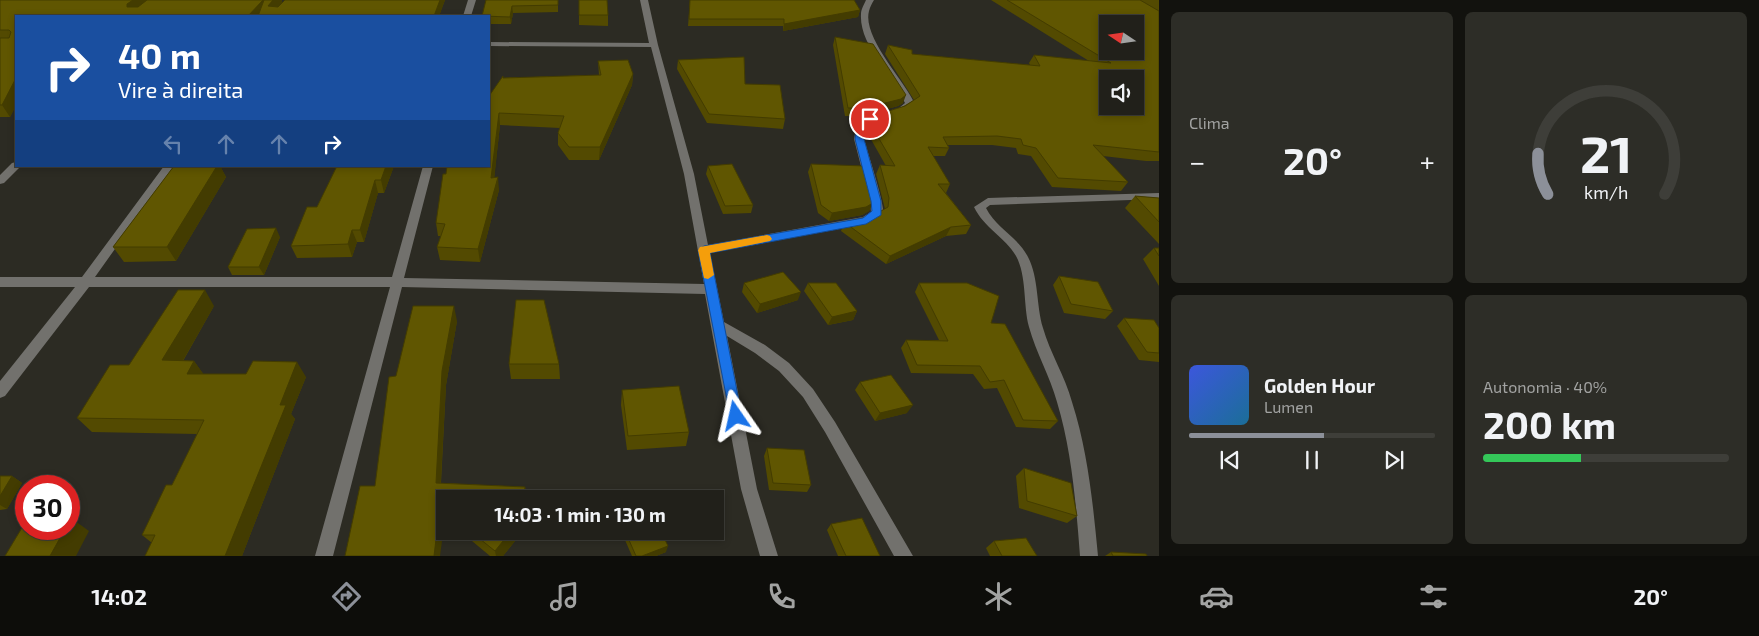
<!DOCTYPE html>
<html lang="pt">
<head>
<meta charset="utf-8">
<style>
  :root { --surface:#21201a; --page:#2d2d27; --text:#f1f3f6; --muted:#a2a3a2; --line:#3e3e39; --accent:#8c9099 }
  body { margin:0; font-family:"Exo 2",sans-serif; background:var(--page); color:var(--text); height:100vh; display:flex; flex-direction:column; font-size:19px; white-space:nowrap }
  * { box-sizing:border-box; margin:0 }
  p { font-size:16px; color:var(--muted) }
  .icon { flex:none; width:28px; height:28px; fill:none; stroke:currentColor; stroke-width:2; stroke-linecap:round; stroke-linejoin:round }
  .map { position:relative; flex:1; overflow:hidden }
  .panel { display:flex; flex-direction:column; gap:12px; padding:12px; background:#12120e; width:600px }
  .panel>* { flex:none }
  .top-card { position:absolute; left:15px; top:15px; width:475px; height:152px; border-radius:0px; box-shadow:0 2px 8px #0003,0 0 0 1px var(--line); background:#1a4fa0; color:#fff; overflow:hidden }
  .needle { width:32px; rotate:283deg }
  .buttons { position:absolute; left:1099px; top:15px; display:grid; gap:10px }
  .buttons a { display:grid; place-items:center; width:45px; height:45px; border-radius:0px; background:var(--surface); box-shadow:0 2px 8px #0003,0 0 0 1px var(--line); font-size:25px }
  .speed { position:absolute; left:15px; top:475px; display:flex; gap:10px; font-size:25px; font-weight:700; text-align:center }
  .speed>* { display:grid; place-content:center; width:65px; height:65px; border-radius:50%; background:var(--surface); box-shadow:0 2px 8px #0003,0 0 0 1px var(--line); line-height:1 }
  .speed .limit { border:8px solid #d22; background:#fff; color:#111 }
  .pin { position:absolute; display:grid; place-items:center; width:42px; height:42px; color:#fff; margin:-21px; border:2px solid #fff; border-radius:50%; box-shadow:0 1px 5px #0007 }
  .me { position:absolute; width:55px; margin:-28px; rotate:349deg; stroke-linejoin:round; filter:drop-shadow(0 0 4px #0008) }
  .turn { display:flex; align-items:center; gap:18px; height:105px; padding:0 20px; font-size:22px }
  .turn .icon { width:65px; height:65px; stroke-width:2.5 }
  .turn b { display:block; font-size:35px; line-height:42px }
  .lanes { display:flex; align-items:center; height:48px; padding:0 20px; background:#0003; justify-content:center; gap:25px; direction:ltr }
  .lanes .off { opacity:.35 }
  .big { font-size:38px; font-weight:700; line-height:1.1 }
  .panel .widget { flex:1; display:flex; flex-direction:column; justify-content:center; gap:8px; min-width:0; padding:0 18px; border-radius:8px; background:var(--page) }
  .panel .dial { align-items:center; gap:0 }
  .dial svg { height:130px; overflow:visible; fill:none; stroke:var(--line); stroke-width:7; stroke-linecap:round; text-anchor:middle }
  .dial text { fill:var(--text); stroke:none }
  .song { display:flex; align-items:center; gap:15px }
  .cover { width:60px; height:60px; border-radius:8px; background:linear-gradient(135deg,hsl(230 70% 55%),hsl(200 70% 35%)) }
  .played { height:5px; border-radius:2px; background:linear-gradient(90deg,var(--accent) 55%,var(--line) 55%) }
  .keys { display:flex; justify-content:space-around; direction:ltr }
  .heat { display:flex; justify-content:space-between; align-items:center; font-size:28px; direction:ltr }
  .charge { height:8px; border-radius:4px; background:linear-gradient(90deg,#34c759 40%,var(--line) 0) }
  .panel .tiles { flex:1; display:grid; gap:12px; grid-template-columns:repeat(2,1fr) }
  .trip { position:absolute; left:436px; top:490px; width:288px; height:50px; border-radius:0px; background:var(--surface); box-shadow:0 2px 8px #0003,0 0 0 1px var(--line); font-weight:700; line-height:50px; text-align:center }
  .tabs { display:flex; height:80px; justify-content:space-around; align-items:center; background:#0d0d0a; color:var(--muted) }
  .tabs .icon { width:35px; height:35px }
  .tabs .current { color:var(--accent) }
  .tabs b { font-size:22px; color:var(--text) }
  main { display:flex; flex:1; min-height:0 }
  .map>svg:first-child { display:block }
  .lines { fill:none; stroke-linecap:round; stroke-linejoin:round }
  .minor { fill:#72716d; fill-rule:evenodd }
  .wall { fill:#534a01 }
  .shaded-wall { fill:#433c01 }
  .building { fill:#605601; stroke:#433c01; fill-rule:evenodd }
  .route { fill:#1a73e8; stroke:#114b97 }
  .slow { fill:#f59e0b }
</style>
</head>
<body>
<main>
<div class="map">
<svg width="1159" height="556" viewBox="0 0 1159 556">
  <rect width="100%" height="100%" fill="#2c2b23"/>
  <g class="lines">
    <path class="minor" d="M 468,0 L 476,0 L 471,16 L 463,16 Z
      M 640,0 L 648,0 L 658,45 L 694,174 L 708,245 L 863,217 L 871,212 L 870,201 L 854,139 L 856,128 L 867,117 L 899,108 L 905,103 C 893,76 859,45 861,14 C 861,9 864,5 866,0 L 874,0 C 872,3 870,7 869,11 C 862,37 904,80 915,104 C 898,122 869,110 864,139 C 867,151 885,204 883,213 C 881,218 871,223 866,224 L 710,253 L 724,322 L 765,345 L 789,363 L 813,389 L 835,422 L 913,556 L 894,556 L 825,432 L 803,397 L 779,371 L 755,353 L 727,336 L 757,489 L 778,556 L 760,556 L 741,489 L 705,294 L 402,287 L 333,556 L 315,556 L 390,287 L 89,287 L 5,396 L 0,398 L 0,381 L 75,287 L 0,287 L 0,277 L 82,277 L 164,166 L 174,166 L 95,277 L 392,277 L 423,166 L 433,166 L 404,278 L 704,284 L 684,174 L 651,47 L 489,46 L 489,42 L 649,43 Z
      M 16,162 L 16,166 L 20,167 L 4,183 L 0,184 L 0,175 L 12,163 Z
      M 1159,193 L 1159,199 L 990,205 L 986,208 C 996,228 1018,237 1028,257 C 1039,278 1036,305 1043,328 C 1050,353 1065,376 1072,402 C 1088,452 1093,504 1098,556 L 1080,556 C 1076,504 1072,452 1057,402 C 1050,376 1036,353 1029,327 C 1023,305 1027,276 1016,256 C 1005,237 984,228 974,207 L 988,198 Z"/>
  </g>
  <path class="wall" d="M 0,0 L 282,2 L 278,7 L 285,0 L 445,0 L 439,16 L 16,16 L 16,105 L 10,117 L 0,117 Z
    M 486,0 L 558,0 L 558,12 L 513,13 L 511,24 L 489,24 L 489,16 Z
    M 579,0 L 608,15 L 608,26 L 579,25 Z
    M 690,0 L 854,0 L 860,10 L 858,17 L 783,31 L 783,26 L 688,26 Z
    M 991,0 L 1159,0 L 1159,161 L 1146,161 L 1103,156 L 1128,182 L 1121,191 L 1052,187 L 1031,156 L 1018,154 L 1016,148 L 992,145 L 948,145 L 949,148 L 945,156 L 933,156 L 950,184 L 946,193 L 971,225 L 966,234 L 946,236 L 886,264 L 841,231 L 844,222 L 872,216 L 885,209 L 876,174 L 880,165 L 886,166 L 868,134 L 871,125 L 914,100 L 885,54 L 888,45 L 912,54 L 1030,65 L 1029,63 L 1034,55 L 1089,61 Z
    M 835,37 L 903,103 L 898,106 L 866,115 L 860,121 L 857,116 L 845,116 L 833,45 Z
    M 678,60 L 745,84 L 785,119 L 783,129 L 707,123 L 677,69 Z
    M 598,61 L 633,74 L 632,85 L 599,160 L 569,160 L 558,145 L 558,133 L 560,128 L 500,125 L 494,178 L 499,190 L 480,262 L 440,260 L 437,247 L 441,236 L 438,236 L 436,223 L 446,174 L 503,76 L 503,78 L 599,75 Z
    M 811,164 L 873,203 L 869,211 L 862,215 L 829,221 L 818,213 L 808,172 Z
    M 174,166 L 220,166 L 226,177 L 176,261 L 124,262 L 113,247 Z
    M 337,166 L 394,166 L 384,193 L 378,193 L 364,242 L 357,242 L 352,257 L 297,258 L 291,246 L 317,207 Z
    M 708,166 L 753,205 L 751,213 L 723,214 L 706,174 Z
    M 1135,196 L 1159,198 L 1159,244 L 1125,208 Z
    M 280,237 L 264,275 L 232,275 L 228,267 Z
    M 1154,248 L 1159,248 L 1159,286 L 1143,259 Z
    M 1059,276 L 1113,311 L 1105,319 L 1064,313 L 1053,285 Z
    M 744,283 L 798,300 L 757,313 L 742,292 Z
    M 808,283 L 857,311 L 853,320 L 828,325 L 804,291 Z
    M 919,283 L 991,323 L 1058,421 L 1050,429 L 1016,427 L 997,388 L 984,389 L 973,374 L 911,373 L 901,348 L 906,340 L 939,340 L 915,292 Z
    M 214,306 L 183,361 L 194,361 L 203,374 L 306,377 L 291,414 L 295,419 L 242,556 L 145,556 L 152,543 L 142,535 L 172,485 L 197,434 L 92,432 L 77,418 L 129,365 Z
    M 1124,318 L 1159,328 L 1159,362 L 1139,360 L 1117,326 Z
    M 457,321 L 446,385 L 441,483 L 525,487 L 527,499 L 445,499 L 445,519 L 375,486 L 396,376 Z
    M 509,364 L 559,364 L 560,379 L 511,379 Z
    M 860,382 L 907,413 L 875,421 L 855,390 Z
    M 622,390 L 689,432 L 686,446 L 627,450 L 621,405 Z
    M 767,448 L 811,485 L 807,492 L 769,490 L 764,456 Z
    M 1024,468 L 1077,516 L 1067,523 L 1019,508 L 1016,476 Z
    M 0,476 L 12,476 L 22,483 L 7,509 L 0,510 Z
    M 831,524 L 880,556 L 838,556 L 827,530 Z
    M 460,531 L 523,531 L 503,556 L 490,556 Z
    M 621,531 L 661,531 L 666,552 L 656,556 L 632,556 Z
    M 994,541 L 1037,556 L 990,556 L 986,548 Z
    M 1111,552 L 1147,556 L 1105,556 Z"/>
  <path class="shaded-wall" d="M 133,0 L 150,0 L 133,15 L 127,7 L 127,4 Z
    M 263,0 L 282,0 L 282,2 L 272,16 L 248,16 Z
    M 440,0 L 445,0 L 439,16 L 434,16 Z
    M 512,6 L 513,13 L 511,24 L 510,17 Z
    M 860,10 L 858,17 L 783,31 L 784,24 Z
    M 633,74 L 632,85 L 599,160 L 600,147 Z
    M 16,78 L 16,105 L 10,117 L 2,105 Z
    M 906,95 L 903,103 L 898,106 L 866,115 L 860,121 L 863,113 L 869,107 Z
    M 499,113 L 500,125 L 493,191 L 491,178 Z
    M 217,166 L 220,166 L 226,177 L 176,261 L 167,247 Z
    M 386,166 L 394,166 L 384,193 L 381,180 Z
    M 498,177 L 499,190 L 480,262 L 478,249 Z
    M 375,180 L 378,193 L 364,242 L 360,230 Z
    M 873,203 L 869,211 L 862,215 L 829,221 L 832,213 Z
    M 951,227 L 946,236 L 886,264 L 890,256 Z
    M 276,228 L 280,237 L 264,275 L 259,267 Z
    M 352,230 L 357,242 L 352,257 L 348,244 Z
    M 205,290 L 214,306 L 174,376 L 162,360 Z
    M 801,292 L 798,300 L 757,313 L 760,304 Z
    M 454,306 L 457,321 L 446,385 L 440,496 L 436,483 L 442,371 Z
    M 857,311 L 853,320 L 828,325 L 832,317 Z
    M 194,361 L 205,376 L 187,374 Z
    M 297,362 L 306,377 L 291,414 L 295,419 L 242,556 L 225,556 L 280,405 Z
    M 913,405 L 907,413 L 875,421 L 880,413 Z
    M 12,476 L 22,483 L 7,509 L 0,505 L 0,496 Z
    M 525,487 L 527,499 L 523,499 Z
    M 440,506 L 445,519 L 440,556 L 434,556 Z
    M 71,518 L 89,531 L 76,556 L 50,556 L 65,529 L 69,529 L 69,522 Z
    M 511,531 L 523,531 L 503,556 L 496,556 L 495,551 Z
    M 668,546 L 666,552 L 656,556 L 642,556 Z"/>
  <path class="building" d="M 0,0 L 133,0 L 127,4 L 127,7 L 138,7 L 147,0 L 263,0 L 248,16 L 16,16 L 16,78 L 2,105 L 0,105 L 0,38 L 9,38 L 11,32 L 9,30 L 0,30 Z
    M 264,0 L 273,0 L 268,6 L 278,7 L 285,0 L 440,0 L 434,16 L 258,16 Z
    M 486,0 L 558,0 L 558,5 L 512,6 L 510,17 L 482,16 Z
    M 579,0 L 607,0 L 608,15 L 579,15 Z
    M 690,0 L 854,0 L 860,10 L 784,24 L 784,19 L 689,19 Z
    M 1007,0 L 1140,0 L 1159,11 L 1159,152 L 1093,145 L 1128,182 L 1058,178 L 1036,148 L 1023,145 L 1021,139 L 997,136 L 943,137 L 949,148 L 928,147 L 950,184 L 938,184 L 971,225 L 951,227 L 890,256 L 844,222 L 872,216 L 888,207 L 889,198 L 880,165 L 895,166 L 871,125 L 876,117 L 882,113 L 905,106 L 920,96 L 888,45 L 912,50 L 912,54 L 1040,66 L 1034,55 L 1111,63 ZM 1108,24 L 1135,24 L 1135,51 L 1108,51 ZM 1108,79 L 1135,79 L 1135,106 L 1108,106 Z
    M 835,37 L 873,44 L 906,95 L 901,99 L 869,107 L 863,113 L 860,108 L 848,108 Z
    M 744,57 L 745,84 L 780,85 L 785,119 L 709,114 L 678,60 Z
    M 628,60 L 633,74 L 600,147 L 569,147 L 558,133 L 564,116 L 499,113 L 491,178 L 498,177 L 478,249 L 437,247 L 445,224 L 436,223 L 443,174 L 446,174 L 447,166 L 489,166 L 489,96 L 503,76 L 503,78 L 601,75 L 598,61 Z
    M 732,164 L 753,205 L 725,206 L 708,166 Z
    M 811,164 L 864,166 L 873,203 L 866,207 L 832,213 L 821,205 Z
    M 174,166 L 217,166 L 167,247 L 113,247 Z
    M 337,166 L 386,166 L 381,180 L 375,180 L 360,230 L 352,230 L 348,244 L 291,246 L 307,207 L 317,207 Z
    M 1135,196 L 1159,198 L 1159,222 Z
    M 276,228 L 259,267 L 228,267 L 247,229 Z
    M 1154,248 L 1159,248 L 1159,256 Z
    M 783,272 L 801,292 L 760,304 L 744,283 Z
    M 1059,276 L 1098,282 L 1113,311 L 1071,304 Z
    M 808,283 L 836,283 L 857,311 L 832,317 Z
    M 919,283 L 967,283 L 999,296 L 991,323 L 1005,324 L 1058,421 L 1023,420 L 1004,380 L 990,382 L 980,366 L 917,365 L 906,340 L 948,341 Z
    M 178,290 L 205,290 L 162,360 L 194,361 L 187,374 L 246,374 L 253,361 L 297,362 L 280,405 L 286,405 L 225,556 L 145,556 L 155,535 L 142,535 L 166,485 L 172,485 L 204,420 L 77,418 L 110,365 L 129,365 Z
    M 516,300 L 544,300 L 559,364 L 509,364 Z
    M 413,306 L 454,306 L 442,371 L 436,483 L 525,487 L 523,499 L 445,499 L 445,510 L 440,506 L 434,556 L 345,556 L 360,486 L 375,486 L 389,377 L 396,376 Z
    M 1124,318 L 1154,320 L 1159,328 L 1159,353 L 1147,352 Z
    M 891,375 L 913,405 L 880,413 L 860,382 Z
    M 679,386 L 689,432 L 628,436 L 622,390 Z
    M 767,448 L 804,450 L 811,485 L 773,483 Z
    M 1024,468 L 1071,483 L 1077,516 L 1027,501 Z
    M 0,476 L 12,476 L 0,496 Z
    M 862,518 L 880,556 L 846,556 L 831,524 Z
    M 26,521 L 26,529 L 65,529 L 50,556 L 5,556 Z
    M 470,531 L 511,531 L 495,551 Z
    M 625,531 L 661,531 L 668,546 L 642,556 L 636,556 Z
    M 1026,538 L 1037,556 L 1002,556 L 994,541 Z
    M 1111,552 L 1146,554 L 1147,556 L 1113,556 Z"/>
  <path class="route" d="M 870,116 L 874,119 L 865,129 L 864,139 L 881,201 L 881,215 L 866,224 L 710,253 L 742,416 L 740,421 L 736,422 L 731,421 L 698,250 L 704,246 L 863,218 L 872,211 L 871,201 L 855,139 L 856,128 Z"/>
  <path class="slow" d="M 767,235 L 770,236 L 772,239 L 770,241 L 710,253 L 714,275 L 708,279 L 704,278 L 698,250 L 700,247 Z"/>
</svg>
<div class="buttons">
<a><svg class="needle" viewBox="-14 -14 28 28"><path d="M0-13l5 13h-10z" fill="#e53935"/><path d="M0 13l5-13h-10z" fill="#a2a3a2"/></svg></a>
<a><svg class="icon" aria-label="sound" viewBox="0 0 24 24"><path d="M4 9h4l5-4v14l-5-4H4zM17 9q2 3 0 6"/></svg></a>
</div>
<div class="speed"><div class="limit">30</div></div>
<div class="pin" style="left:870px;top:119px;background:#d93025"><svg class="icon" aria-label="arrive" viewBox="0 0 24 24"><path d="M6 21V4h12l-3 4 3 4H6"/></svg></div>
<svg class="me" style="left:736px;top:416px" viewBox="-20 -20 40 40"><path d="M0-17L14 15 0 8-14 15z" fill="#1a73e8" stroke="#fff" stroke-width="4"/></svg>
<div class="trip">14:03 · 1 min · 130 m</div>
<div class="top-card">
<div class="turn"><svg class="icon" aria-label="right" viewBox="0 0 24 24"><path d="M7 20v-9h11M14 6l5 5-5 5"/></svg><div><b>40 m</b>Vire à direita</div></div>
<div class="lanes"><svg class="icon off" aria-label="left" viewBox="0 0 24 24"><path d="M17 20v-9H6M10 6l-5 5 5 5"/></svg><svg class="icon off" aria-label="ahead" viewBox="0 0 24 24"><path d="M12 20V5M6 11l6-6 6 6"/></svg><svg class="icon off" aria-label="ahead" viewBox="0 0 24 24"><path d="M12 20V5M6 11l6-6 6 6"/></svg><svg class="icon" aria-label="right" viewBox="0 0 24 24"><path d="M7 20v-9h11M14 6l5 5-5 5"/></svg></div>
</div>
</div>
<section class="panel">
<div class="tiles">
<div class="widget"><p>Clima</p>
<div class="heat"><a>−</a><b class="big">20°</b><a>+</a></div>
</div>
<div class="widget dial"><svg viewBox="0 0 100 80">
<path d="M14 69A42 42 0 1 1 86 69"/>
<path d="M14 69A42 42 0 0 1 8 44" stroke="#8c9099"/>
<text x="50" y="56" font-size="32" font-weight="700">21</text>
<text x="50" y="72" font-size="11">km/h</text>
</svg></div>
<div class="widget">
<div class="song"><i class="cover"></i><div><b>Golden Hour</b><p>Lumen</p></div></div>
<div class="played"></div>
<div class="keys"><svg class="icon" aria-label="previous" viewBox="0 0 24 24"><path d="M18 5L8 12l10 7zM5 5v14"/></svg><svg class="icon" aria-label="pause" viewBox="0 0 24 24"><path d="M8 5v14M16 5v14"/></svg><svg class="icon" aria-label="next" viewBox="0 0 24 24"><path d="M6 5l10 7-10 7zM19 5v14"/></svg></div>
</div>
<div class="widget"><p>Autonomia · 40%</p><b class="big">200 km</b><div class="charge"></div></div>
</div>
</section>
</main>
<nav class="tabs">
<b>14:02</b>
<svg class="icon current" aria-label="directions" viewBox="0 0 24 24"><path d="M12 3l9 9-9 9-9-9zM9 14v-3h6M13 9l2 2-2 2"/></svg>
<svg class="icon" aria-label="music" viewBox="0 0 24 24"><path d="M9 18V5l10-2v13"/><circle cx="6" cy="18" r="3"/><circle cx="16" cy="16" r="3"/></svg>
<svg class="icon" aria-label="phone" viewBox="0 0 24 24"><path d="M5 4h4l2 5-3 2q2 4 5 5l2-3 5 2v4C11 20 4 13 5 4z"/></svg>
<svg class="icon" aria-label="climate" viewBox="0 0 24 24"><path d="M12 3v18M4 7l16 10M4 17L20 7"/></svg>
<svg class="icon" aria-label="car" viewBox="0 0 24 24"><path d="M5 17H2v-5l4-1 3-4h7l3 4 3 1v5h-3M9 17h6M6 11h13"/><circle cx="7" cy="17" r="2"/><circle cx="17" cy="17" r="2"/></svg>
<svg class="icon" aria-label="filters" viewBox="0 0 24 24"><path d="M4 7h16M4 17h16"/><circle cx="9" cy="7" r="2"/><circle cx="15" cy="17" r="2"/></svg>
<b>20°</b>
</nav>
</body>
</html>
